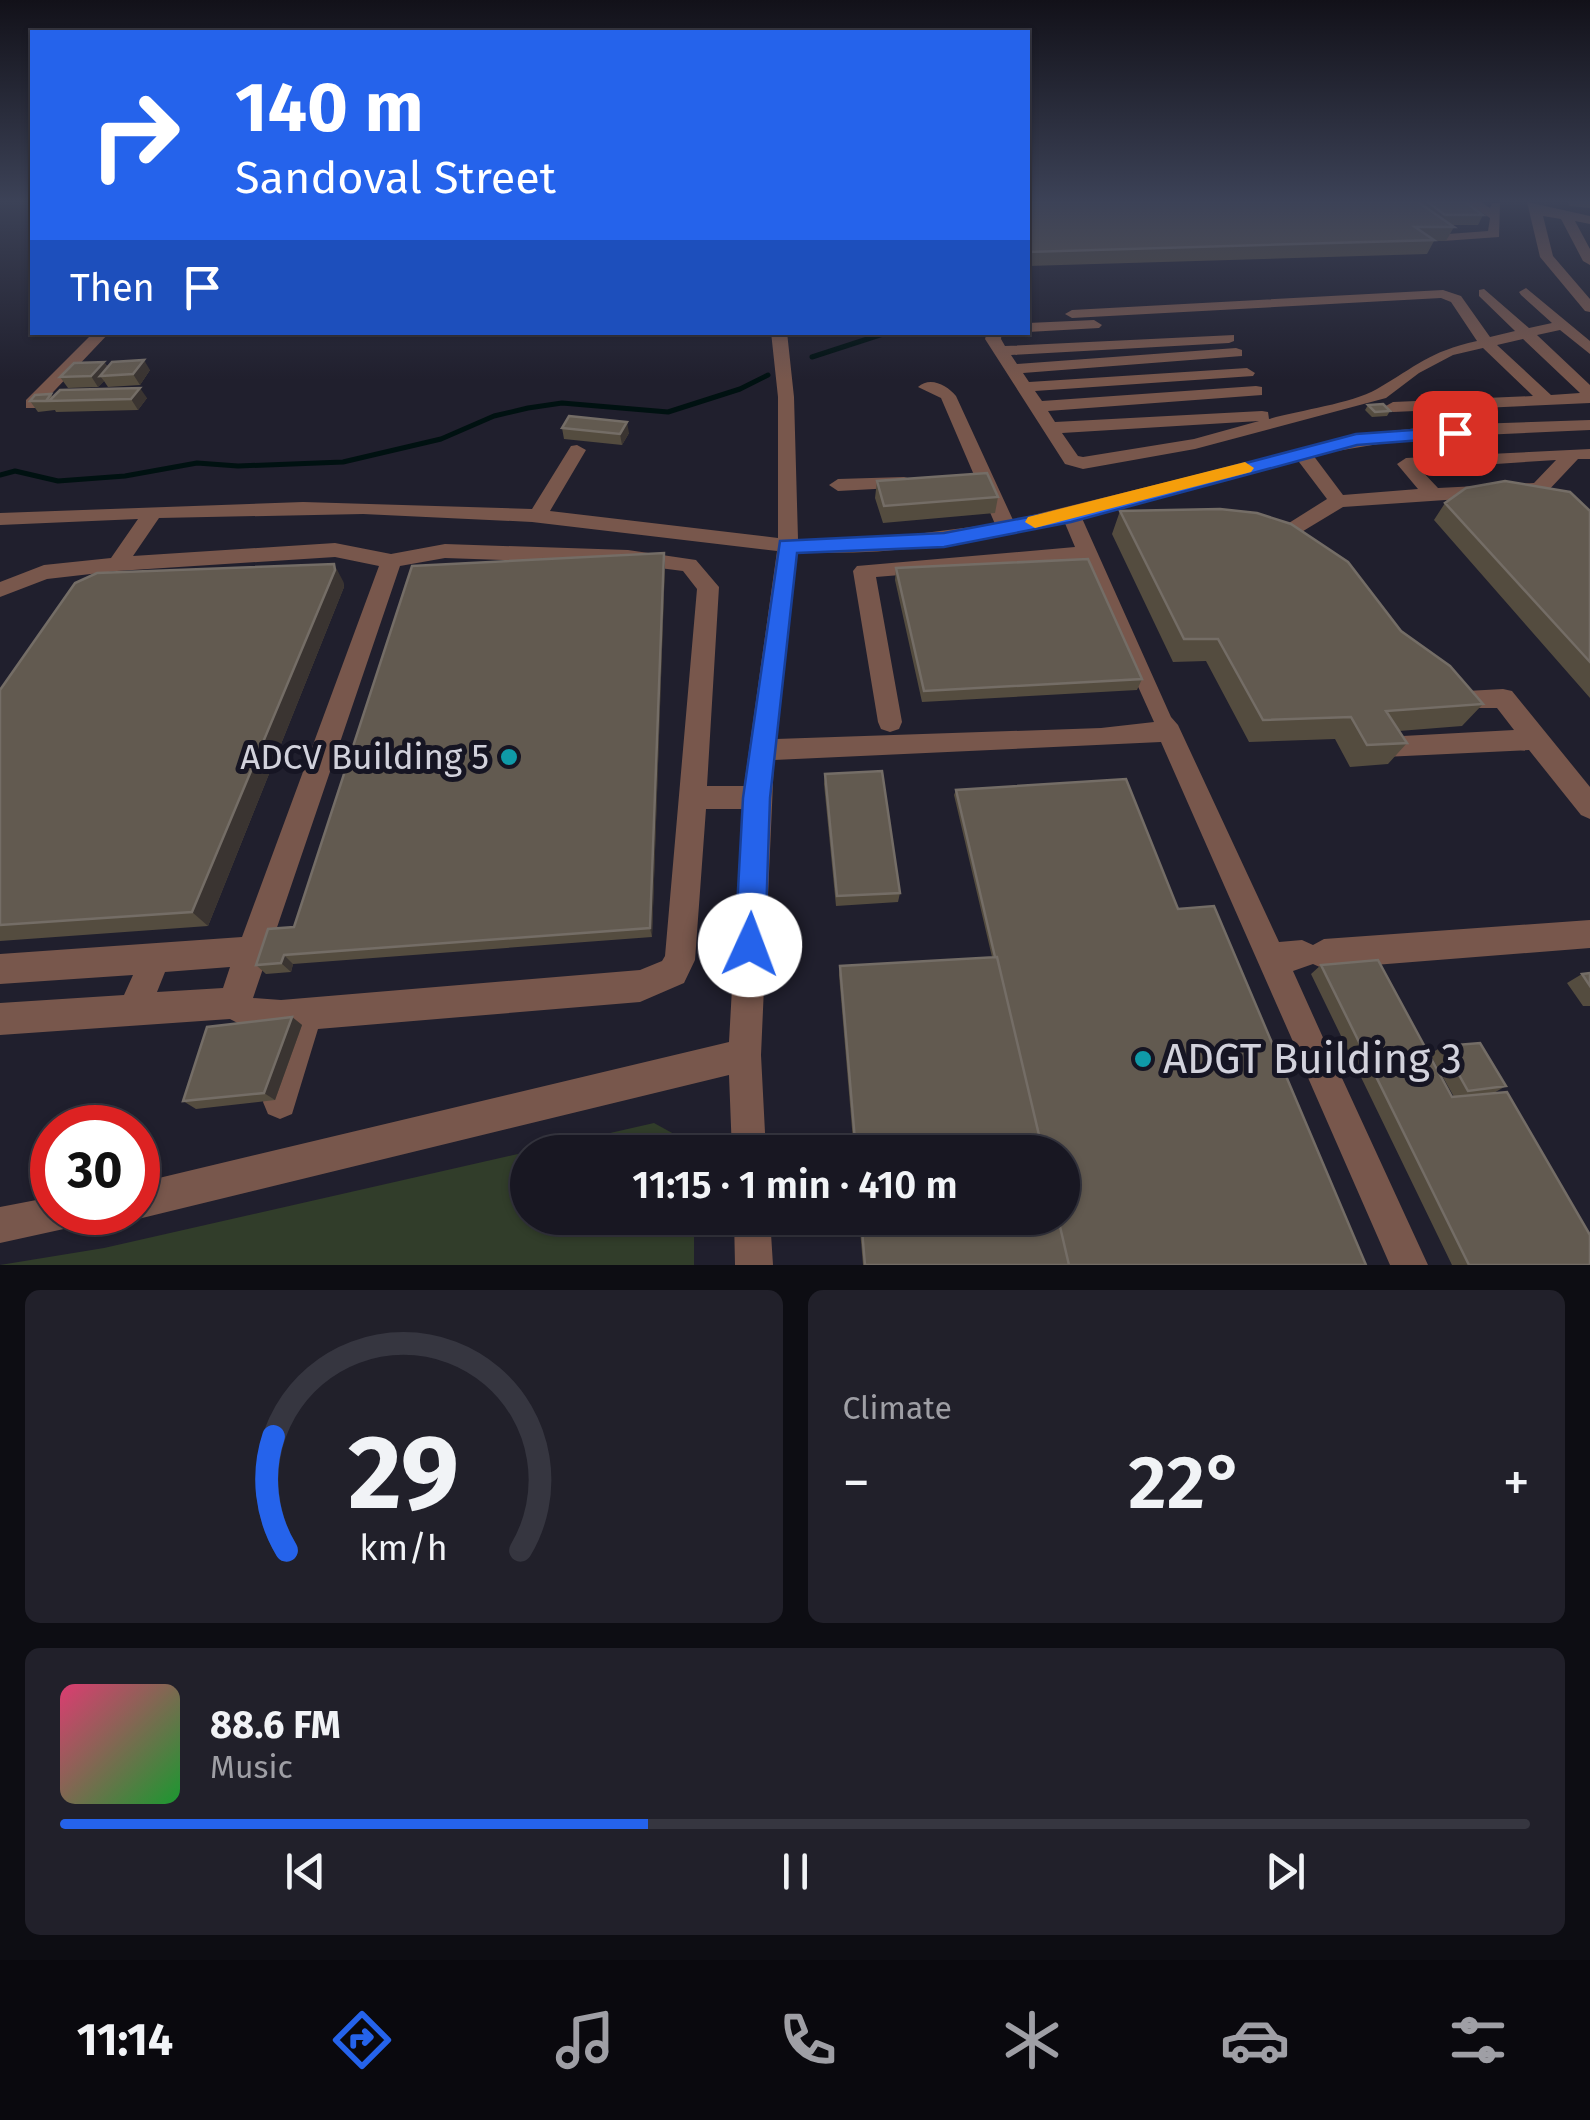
<!DOCTYPE html>
<html lang="en">
<head>
<meta charset="utf-8">
<style>
  :root { --surface:#181722; --page:#21202a; --text:#f1f3f6; --muted:#9f9fa5; --line:#363640; --accent:#2563eb }
  body { margin:0; font-family:"Fira Sans",sans-serif; background:var(--page); color:var(--text); height:100vh; display:flex; flex-direction:column; font-size:38px; white-space:nowrap }
  * { box-sizing:border-box; margin:0 }
  p { font-size:32px; color:var(--muted) }
  .icon { flex:none; width:55px; height:55px; fill:none; stroke:currentColor; stroke-width:2; stroke-linecap:round; stroke-linejoin:round }
  .map { position:relative; height:1265px; overflow:hidden }
  .sheet { display:flex; flex-direction:column; gap:25px; padding:25px; background:#0d0d13; flex:1 }
  .sheet>* { flex:none }
  .top-card { position:absolute; left:30px; top:30px; width:1000px; height:305px; border-radius:0px; box-shadow:0 2px 8px #0004,0 0 0 2px var(--line); background:#2563eb; color:#fff; overflow:hidden }
  .speed { position:absolute; left:30px; top:1105px; display:flex; gap:20px; font-size:50px; font-weight:700; text-align:center }
  .speed>* { display:grid; place-content:center; width:130px; height:130px; border-radius:50%; background:var(--surface); box-shadow:0 2px 8px #0004,0 0 0 2px var(--line); line-height:1 }
  .speed .limit { border:15px solid #d22; background:#fff; color:#111 }
  .pin { position:absolute; display:grid; place-items:center; width:85px; height:85px; color:#fff; margin:-42px; border-radius:20px; box-shadow:0 5px 15px #0006 }
  .me { position:absolute; width:110px; margin:-55px; rotate:2deg; stroke-linejoin:round; filter:drop-shadow(0 0 8px #0008) }
  .turn { display:flex; align-items:center; gap:35px; height:210px; padding:0 40px; font-size:45px }
  .turn .icon { width:130px; height:130px; stroke-width:2.5 }
  .turn b { display:block; font-size:70px; line-height:85px }
  .then { display:flex; align-items:center; height:95px; padding:0 40px; background:#0003; gap:20px; font-size:38px }
  .big { font-size:75px; font-weight:600; line-height:1.1 }
  .sheet .widget { flex:1; display:flex; flex-direction:column; justify-content:center; gap:15px; min-width:0; padding:0 35px; border-radius:15px; background:var(--page) }
  .sheet .dial { align-items:center; gap:0 }
  .dial svg { height:260px; overflow:visible; fill:none; stroke:var(--line); stroke-width:7; stroke-linecap:round; text-anchor:middle }
  .dial text { fill:var(--text); stroke:none }
  .song { display:flex; align-items:center; gap:30px }
  .cover { width:120px; height:120px; border-radius:15px; background:linear-gradient(135deg,hsl(340 70% 55%),hsl(130 70% 35%)) }
  .played { height:10px; border-radius:5px; background:linear-gradient(90deg,var(--accent) 40%,var(--line) 40%) }
  .keys { display:flex; justify-content:space-around; direction:ltr }
  .heat { display:flex; justify-content:space-between; align-items:center; font-size:55px; direction:ltr }
  .sheet .tiles { flex:1; display:grid; gap:25px; grid-template-columns:1fr 1fr }
  .widget:last-child { grid-column:span 2 }
  .trip { position:absolute; left:510px; top:1135px; width:570px; height:100px; border-radius:50px; background:var(--surface); box-shadow:0 2px 8px #0004,0 0 0 2px var(--line); font-weight:600; line-height:100px; text-align:center }
  .menu { display:flex; height:160px; justify-content:space-around; align-items:center; background:#0a090e; color:var(--muted) }
  .menu .icon { width:70px; height:70px }
  .menu .current { color:var(--accent) }
  .menu b { font-size:45px; color:var(--text) }
  .map>svg:first-child { display:block }
  .green { fill:#313d2a }
  .lines { fill:none; stroke-linecap:round; stroke-linejoin:round }
  .stream { stroke:#011; stroke-width:5 }
  .minor { fill:#78574c; fill-rule:evenodd }
  .wall { fill:#544c3f }
  .shaded-wall { fill:#3a3431 }
  .building { fill:#625a50; stroke:#746d66; stroke-width:2.5 }
  .route { fill:#2563eb; stroke:#184099; stroke-width:2.5 }
  .slow { fill:#f59e0b }
  .culture-dot { fill:#0f9aa8; stroke:#161523; stroke-width:4 }
  .labels { text-anchor:middle; dominant-baseline:central; stroke-width:10; stroke-linejoin:round; paint-order:stroke }
  .poi-label { font-size:35px; fill:#d2d2dc; stroke:#161523; text-anchor:end }
  .near-poi-label { font-size:42px; fill:#d2d2dc; stroke:#161523; text-anchor:start }
</style>
</head>
<body>
<div class="map">
<svg width="1590" height="1265" viewBox="0 0 1590 1265">
  <rect width="100%" height="100%" fill="#201f2d"/>
  <path class="green" d="M 654,1123 L 683,1139 L 687,1152 L 528,1152 L 528,1218 L 694,1218 L 694,1265 L 0,1265 L 104,1248 Z"/>
  <g class="lines">
    <path class="stream" d="M 812,357 L 889,332
      M 0,475 L 15,471 L 58,481 L 125,476 L 197,463 L 238,466 L 343,462 L 441,439 L 494,416 L 528,408 L 562,403 L 668,412 L 740,389 L 768,375"/>
    <path class="minor" d="M 1466,202 L 1481,202 L 1490,208 L 1492,203 L 1500,203 L 1499,237 L 1443,241 L 1442,238 L 1448,234 L 1488,231 L 1490,218 Z
      M 1527,202 L 1590,216 L 1590,224 L 1575,221 L 1590,249 L 1590,265 L 1583,261 L 1561,219 L 1543,216 L 1553,256 L 1590,299 L 1590,312 L 1585,311 L 1540,257 Z
      M 1526,288 L 1590,341 L 1590,354 L 1560,330 L 1537,335 L 1590,385 L 1590,403 L 1393,412 L 1384,407 L 1393,402 L 1533,396 L 1483,348 L 1453,355 L 1419,373 L 1386,398 L 1195,449 L 1083,469 L 1065,464 L 985,339 L 987,332 L 1002,332 L 1001,339 L 1005,346 L 1234,335 L 1234,341 L 1229,343 L 1011,355 L 1017,364 L 1236,348 L 1242,350 L 1242,356 L 1023,373 L 1029,382 L 1247,368 L 1255,373 L 1253,376 L 1035,391 L 1042,401 L 1256,386 L 1262,387 L 1262,395 L 1048,411 L 1055,422 L 1262,411 L 1268,412 L 1269,419 C 1300,410 1350,404 1377,389 C 1417,366 1428,352 1477,341 L 1451,302 L 1441,298 L 1072,318 L 1065,314 L 1072,310 L 1443,290 L 1461,296 L 1490,337 L 1515,331 L 1479,296 L 1479,290 L 1484,289 L 1529,328 L 1552,323 L 1521,295 L 1519,292 ZM 1523,339 L 1580,393 L 1551,395 L 1497,345 ZM 1259,421 L 1194,439 L 1083,457 L 1078,456 L 1062,433 Z
      M 1094,320 L 1102,325 L 1099,328 L 1028,332 L 1028,323 Z
      M 94,332 L 110,332 L 38,408 L 26,408 L 26,400 Z
      M 771,332 L 787,332 L 794,397 L 798,539 L 877,539 L 995,524 L 941,398 L 918,387 C 930,376 947,385 956,396 L 1013,520 L 1357,435 L 1444,425 L 1590,420 L 1590,430 L 1414,438 L 1313,455 L 1343,495 L 1418,489 L 1397,464 L 1406,458 L 1590,449 L 1590,459 L 1578,459 L 1546,493 L 1343,507 L 1280,545 L 1273,543 L 1270,538 L 1273,533 L 1327,499 L 1296,458 L 1081,516 L 1171,717 L 1178,725 L 1279,942 L 1302,940 L 1313,945 L 1324,939 L 1590,920 L 1590,948 L 1324,969 L 1313,964 L 1293,971 L 1325,1042 L 1322,1049 L 1330,1052 L 1428,1265 L 1390,1265 L 1302,1064 L 1305,1056 L 1298,1053 L 1161,742 L 774,760 L 761,1055 L 766,1152 L 732,1152 L 729,1075 L 138,1219 L 125,1214 L 138,1212 L 138,1183 L 729,1042 L 742,809 L 706,809 L 695,960 L 684,983 L 640,1002 L 318,1029 L 292,1114 L 280,1119 L 268,1114 L 263,1102 L 285,1032 L 249,1029 L 230,1019 L 0,1035 L 0,1003 L 124,995 L 133,975 L 0,984 L 0,954 L 242,937 L 379,566 L 335,557 L 117,571 L 47,579 L 0,597 L 0,582 L 44,565 L 111,558 L 138,519 L 0,525 L 0,513 L 303,502 L 532,509 L 571,446 L 577,445 L 586,450 L 550,511 L 778,538 L 778,397 ZM 1556,460 L 1534,483 L 1438,488 L 1420,469 ZM 363,514 L 532,522 L 777,551 L 744,786 L 707,786 L 719,587 L 696,560 L 628,550 L 445,544 L 391,554 L 335,543 L 133,556 L 159,518 ZM 1064,521 L 1075,547 L 857,566 L 853,571 L 878,722 L 881,729 L 890,732 L 899,729 L 902,722 L 876,577 L 1081,560 L 1154,722 L 1101,728 L 776,739 L 797,552 C 888,556 976,543 1064,521 ZM 445,558 L 628,564 L 683,571 L 697,589 L 665,956 L 662,961 L 640,970 L 281,1000 L 253,998 L 400,566 ZM 230,967 L 223,988 L 157,992 L 165,972 Z
      M 904,477 L 911,479 L 911,487 L 838,491 L 829,485 L 838,479 Z
      M 1503,689 L 1512,691 L 1590,787 L 1590,819 L 1581,815 L 1529,750 L 1384,757 L 1375,754 L 1371,747 L 1375,740 L 1384,737 L 1514,730 L 1497,708 L 1439,708 L 1436,701 L 1439,694 L 1448,692 Z
      M 52,1197 L 52,1212 L 87,1212 L 82,1225 L 0,1243 L 0,1207 Z
      M 734,1218 L 770,1218 L 773,1265 L 735,1265 Z"/>
  </g>
  <path class="wall" d="M 1028,202 L 1465,202 L 1483,215 L 1478,225 L 1451,225 L 1454,227 L 1446,241 L 1434,241 L 1427,254 L 1028,266 Z
    M 1568,202 L 1590,202 L 1590,208 L 1569,206 Z
    M 104,362 L 108,367 L 150,370 L 140,385 L 108,387 L 104,381 L 98,387 L 68,388 L 60,377 Z
    M 51,394 L 53,397 L 147,398 L 138,410 L 56,412 L 55,410 L 38,412 L 30,401 Z
    M 1368,405 L 1390,411 L 1387,416 L 1372,417 L 1365,410 Z
    M 562,428 L 629,433 L 622,445 L 564,439 Z
    M 877,481 L 998,497 L 995,513 L 883,523 L 875,498 Z
    M 1445,503 L 1590,511 L 1590,698 L 1434,520 Z
    M 1120,511 L 1401,631 L 1483,704 L 1462,726 L 1399,731 L 1407,743 L 1388,764 L 1350,767 L 1335,739 L 1249,742 L 1206,661 L 1173,662 L 1112,534 Z
    M 665,564 L 652,937 L 293,964 L 291,972 L 266,974 L 256,965 Z
    M 896,568 L 1142,679 L 1137,690 L 922,702 L 895,580 Z
    M 343,581 L 344,587 L 208,926 L 0,941 L 0,690 Z
    M 825,774 L 900,893 L 898,902 L 836,906 L 824,784 Z
    M 956,790 L 1178,909 L 1366,1265 L 863,1265 L 859,1218 L 1062,1218 L 1062,1152 L 854,1152 L 839,975 L 840,966 L 992,957 L 954,795 Z
    M 1321,965 L 1452,1097 L 1454,1097 L 1430,1054 L 1443,1046 L 1506,1086 L 1492,1094 L 1590,1265 L 1452,1265 L 1311,974 Z
    M 1590,973 L 1590,1006 L 1583,1006 L 1567,983 L 1582,974 Z
    M 292,1017 L 302,1025 L 275,1100 L 196,1109 L 183,1101 Z"/>
  <path class="shaded-wall" d="M 144,360 L 150,370 L 140,385 L 133,374 Z
    M 104,362 L 111,372 L 100,376 L 104,381 L 98,387 L 91,376 Z
    M 140,388 L 147,398 L 138,410 L 131,399 Z
    M 627,422 L 629,433 L 622,445 L 620,434 Z
    M 664,553 L 665,564 L 652,937 L 650,928 Z
    M 334,564 L 343,581 L 344,587 L 208,926 L 192,912 Z
    M 284,955 L 293,964 L 291,972 L 281,963 Z
    M 292,1017 L 302,1025 L 275,1100 L 264,1093 Z"/>
  <path class="building" d="M 1028,202 L 1418,202 L 1454,227 L 1415,227 L 1434,240 L 1028,252 Z
    M 1428,202 L 1465,202 L 1483,215 L 1445,215 Z
    M 144,360 L 133,374 L 100,376 L 112,362 Z
    M 104,362 L 91,376 L 60,377 L 74,363 Z
    M 140,388 L 131,399 L 49,401 L 60,390 Z
    M 51,394 L 46,401 L 30,401 L 35,395 Z
    M 1383,404 L 1390,411 L 1375,412 L 1368,405 Z
    M 569,416 L 627,422 L 620,434 L 562,428 Z
    M 987,473 L 998,497 L 884,506 L 877,481 Z
    M 1505,481 L 1570,492 L 1590,511 L 1590,662 L 1445,503 L 1466,488 Z
    M 1220,509 L 1257,513 L 1291,524 L 1348,562 L 1401,631 L 1450,666 L 1483,704 L 1386,711 L 1407,743 L 1367,745 L 1351,717 L 1263,720 L 1218,639 L 1184,639 L 1120,511 Z
    M 664,553 L 650,928 L 284,955 L 281,963 L 256,965 L 268,929 L 294,927 L 412,566 Z
    M 1088,559 L 1142,679 L 924,691 L 896,568 Z
    M 334,564 L 335,570 L 192,912 L 0,925 L 0,690 L 75,583 L 97,573 Z
    M 882,771 L 900,893 L 837,896 L 825,774 Z
    M 1126,779 L 1178,909 L 1214,906 L 1366,1265 L 1069,1265 L 1058,1218 L 1062,1218 L 1062,1152 L 1043,1152 L 997,957 L 995,957 L 956,790 Z
    M 997,957 L 1043,1152 L 856,1152 L 840,966 Z
    M 1378,960 L 1452,1097 L 1507,1092 L 1590,1235 L 1590,1265 L 1469,1265 L 1321,965 Z
    M 1590,973 L 1590,986 L 1582,974 Z
    M 292,1017 L 264,1093 L 183,1101 L 207,1027 Z
    M 1480,1043 L 1506,1086 L 1468,1091 L 1443,1046 Z
    M 861,1218 L 1058,1218 L 1069,1265 L 865,1265 Z"/>
  <linearGradient id="sky" x2="0" y2="1"><stop stop-color="#121119"/><stop offset="0.53" stop-color="#3c4257"/><stop offset="1" stop-color="#3c4257" stop-opacity="0"/></linearGradient>
  <rect width="1590" height="380" fill="url(#sky)"/>
  <path class="route" d="M 1455,427 L 1464,433 L 1461,437 L 1357,445 L 1071,522 L 944,547 L 797,553 L 770,798 L 765,945 L 761,956 L 750,960 L 740,956 L 735,945 L 743,798 L 780,541 L 944,533 L 1071,509 L 1356,434 Z"/>
  <path class="slow" d="M 1245,462 L 1254,468 L 1251,472 L 1035,528 L 1025,522 L 1028,517 Z"/>
  <g class="culture-dot">
    <circle cx="509" cy="757" r="10"/>
    <circle cx="1143" cy="1059" r="10"/>
  </g>
  <g class="labels">
    <g class="poi-label">
      <text x="489" y="757">ADCV Building 5</text>
    </g>
    <g class="near-poi-label">
      <text x="1163" y="1059">ADGT Building 3</text>
    </g>
  </g>
</svg>
<div class="speed"><div class="limit">30</div></div>
<div class="pin" style="left:1455px;top:433px;background:#d93025"><svg class="icon" aria-label="arrive" viewBox="0 0 24 24"><path d="M6 21V4h12l-3 4 3 4H6"/></svg></div>
<svg class="me" style="left:750px;top:945px" viewBox="-20 -20 40 40"><circle r="19" fill="#fff"/><path d="M0-13L10 11 0 6-10 11z" fill="#2563eb"/></svg>
<div class="trip">11:15 · 1 min · 410 m</div>
<div class="top-card">
<div class="turn"><svg class="icon" aria-label="right" viewBox="0 0 24 24"><path d="M7 20v-9h11M14 6l5 5-5 5"/></svg><div><b>140 m</b>Sandoval Street</div></div>
<div class="then">Then<svg class="icon" aria-label="arrive" viewBox="0 0 24 24"><path d="M6 21V4h12l-3 4 3 4H6"/></svg></div>
</div>
</div>
<section class="sheet">
<div class="tiles">
<div class="widget dial"><svg viewBox="0 0 100 80">
<path d="M14 69A42 42 0 1 1 86 69"/>
<path d="M14 69A42 42 0 0 1 10 34" stroke="#2563eb"/>
<text x="50" y="56" font-size="32" font-weight="700">29</text>
<text x="50" y="72" font-size="11">km/h</text>
</svg></div>
<div class="widget"><p>Climate</p>
<div class="heat"><a>−</a><b class="big">22°</b><a>+</a></div>
</div>
<div class="widget">
<div class="song"><i class="cover"></i><div><b>88.6 FM</b><p>Music</p></div></div>
<div class="played"></div>
<div class="keys"><svg class="icon" aria-label="previous" viewBox="0 0 24 24"><path d="M18 5L8 12l10 7zM5 5v14"/></svg><svg class="icon" aria-label="pause" viewBox="0 0 24 24"><path d="M8 5v14M16 5v14"/></svg><svg class="icon" aria-label="next" viewBox="0 0 24 24"><path d="M6 5l10 7-10 7zM19 5v14"/></svg></div>
</div>
</div>
</section>
<nav class="menu">
<b>11:14</b>
<svg class="icon current" aria-label="directions" viewBox="0 0 24 24"><path d="M12 3l9 9-9 9-9-9zM9 14v-3h6M13 9l2 2-2 2"/></svg>
<svg class="icon" aria-label="music" viewBox="0 0 24 24"><path d="M9 18V5l10-2v13"/><circle cx="6" cy="18" r="3"/><circle cx="16" cy="16" r="3"/></svg>
<svg class="icon" aria-label="phone" viewBox="0 0 24 24"><path d="M5 4h4l2 5-3 2q2 4 5 5l2-3 5 2v4C11 20 4 13 5 4z"/></svg>
<svg class="icon" aria-label="climate" viewBox="0 0 24 24"><path d="M12 3v18M4 7l16 10M4 17L20 7"/></svg>
<svg class="icon" aria-label="car" viewBox="0 0 24 24"><path d="M5 17H2v-5l4-1 3-4h7l3 4 3 1v5h-3M9 17h6M6 11h13"/><circle cx="7" cy="17" r="2"/><circle cx="17" cy="17" r="2"/></svg>
<svg class="icon" aria-label="filters" viewBox="0 0 24 24"><path d="M4 7h16M4 17h16"/><circle cx="9" cy="7" r="2"/><circle cx="15" cy="17" r="2"/></svg>
</nav>
</body>
</html>
